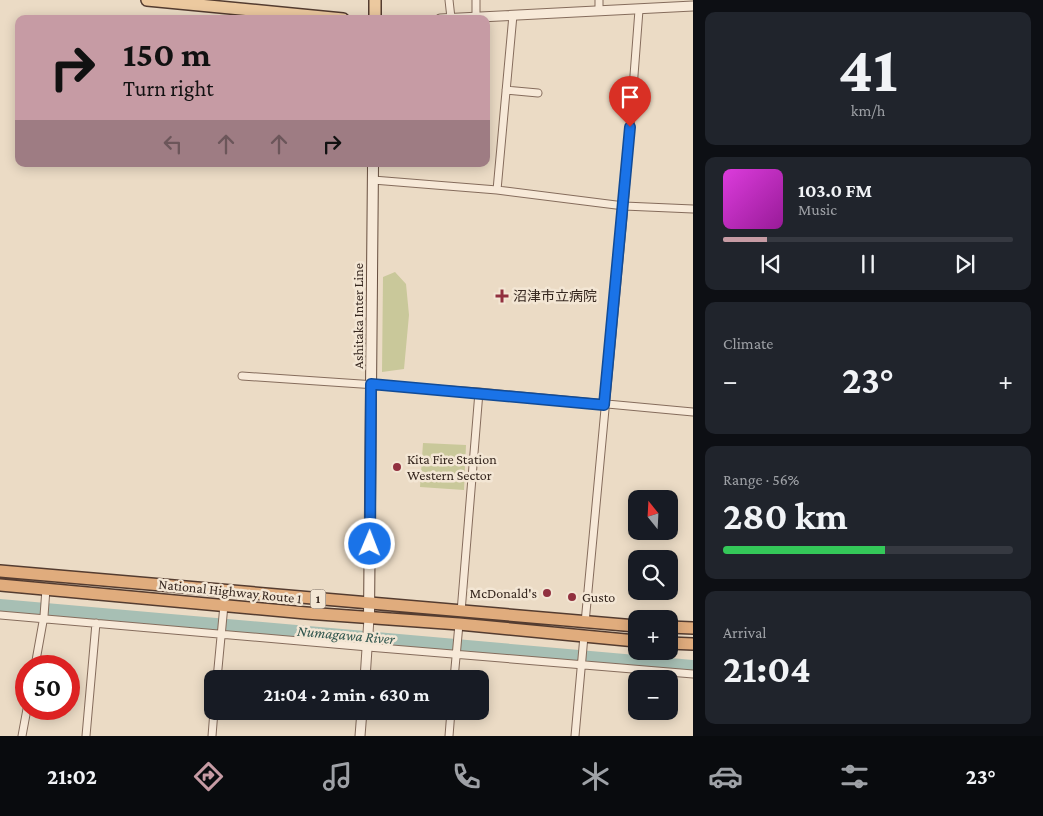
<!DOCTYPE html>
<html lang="en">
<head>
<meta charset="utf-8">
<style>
  :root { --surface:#171b24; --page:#20242c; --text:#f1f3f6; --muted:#9ea1a6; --line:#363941; --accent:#c69ba4 }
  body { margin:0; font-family:"Crimson Pro","Noto Sans JP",serif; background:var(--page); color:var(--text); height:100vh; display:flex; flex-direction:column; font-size:19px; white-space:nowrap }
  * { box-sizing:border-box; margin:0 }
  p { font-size:16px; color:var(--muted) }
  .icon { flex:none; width:28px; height:28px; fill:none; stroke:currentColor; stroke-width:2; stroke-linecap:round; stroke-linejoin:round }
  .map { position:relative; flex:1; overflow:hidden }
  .side { display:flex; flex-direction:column; gap:12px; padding:12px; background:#0d0f14; width:350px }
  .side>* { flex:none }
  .banner { position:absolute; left:15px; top:15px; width:475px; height:152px; border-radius:10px; box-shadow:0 2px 12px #0003; background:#c69ba4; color:#111; overflow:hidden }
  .needle { width:32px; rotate:342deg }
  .fabs { position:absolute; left:628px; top:490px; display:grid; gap:10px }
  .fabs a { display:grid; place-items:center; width:50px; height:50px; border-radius:10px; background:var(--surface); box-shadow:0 2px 12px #0003; font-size:25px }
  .speed { position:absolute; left:15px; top:655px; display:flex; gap:10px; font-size:25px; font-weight:700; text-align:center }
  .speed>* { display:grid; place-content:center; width:65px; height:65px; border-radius:50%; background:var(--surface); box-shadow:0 2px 12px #0003; line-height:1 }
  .speed .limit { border:8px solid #d22; background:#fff; color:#111 }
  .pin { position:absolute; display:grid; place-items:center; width:42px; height:42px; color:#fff; margin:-51px -21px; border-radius:50% 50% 50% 0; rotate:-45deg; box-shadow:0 0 5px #0007 }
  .pin .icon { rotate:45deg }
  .me { position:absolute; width:55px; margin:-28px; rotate:1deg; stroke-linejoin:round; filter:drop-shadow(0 0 4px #0008) }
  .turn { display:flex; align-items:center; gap:18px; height:105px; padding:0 25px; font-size:22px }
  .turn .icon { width:65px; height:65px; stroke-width:2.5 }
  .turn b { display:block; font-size:35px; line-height:42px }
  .lanes { display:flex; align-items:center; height:48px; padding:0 25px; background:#0003; justify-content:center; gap:25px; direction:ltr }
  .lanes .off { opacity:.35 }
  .big { font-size:38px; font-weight:700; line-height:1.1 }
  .side .card { flex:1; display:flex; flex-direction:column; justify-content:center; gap:8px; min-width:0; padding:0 18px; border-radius:10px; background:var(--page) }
  .side .dial { align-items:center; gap:0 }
  .dial b { font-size:65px; line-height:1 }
  .song { display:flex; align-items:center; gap:15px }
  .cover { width:60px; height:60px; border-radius:8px; background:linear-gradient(135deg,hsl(300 70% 55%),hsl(300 70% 35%)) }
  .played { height:5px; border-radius:2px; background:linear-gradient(90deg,var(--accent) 15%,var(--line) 15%) }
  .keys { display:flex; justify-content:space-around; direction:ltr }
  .heat { display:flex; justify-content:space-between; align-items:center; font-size:28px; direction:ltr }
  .charge { height:8px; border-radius:4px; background:linear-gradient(90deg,#34c759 56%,var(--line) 0) }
  .trip { position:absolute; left:204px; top:670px; width:285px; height:50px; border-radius:10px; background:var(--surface); box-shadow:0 2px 12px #0003; font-weight:700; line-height:50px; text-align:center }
  .tabs { display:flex; height:80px; justify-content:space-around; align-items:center; background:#090b0e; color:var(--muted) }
  .tabs .icon { width:35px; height:35px }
  .tabs .on { color:var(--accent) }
  .tabs b { font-size:22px; color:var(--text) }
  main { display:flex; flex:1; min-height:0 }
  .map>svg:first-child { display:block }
  .green { fill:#c9c89a }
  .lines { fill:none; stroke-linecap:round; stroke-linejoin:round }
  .river { stroke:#a7bfb4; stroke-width:12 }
  .minor-casing { stroke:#856c5c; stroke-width:9 }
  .tertiary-casing { stroke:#856c5c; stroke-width:11 }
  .secondary-casing { stroke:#674e3f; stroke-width:12 }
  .primary-casing { stroke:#543c30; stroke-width:14 }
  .trunk-casing { stroke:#543c30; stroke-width:14 }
  .minor { stroke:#f7e9d8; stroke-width:7 }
  .tertiary { stroke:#f7e9d8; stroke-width:9 }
  .secondary { stroke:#f7e9d8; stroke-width:10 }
  .primary { stroke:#ecc99f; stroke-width:11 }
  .trunk { stroke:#e0ac7d; stroke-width:11 }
  .route-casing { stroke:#114b97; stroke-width:12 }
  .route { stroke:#1a73e8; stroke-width:9 }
  .poi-dot { fill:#91303f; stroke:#f3e6d4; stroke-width:2 }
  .labels { text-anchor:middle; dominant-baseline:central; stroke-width:5; stroke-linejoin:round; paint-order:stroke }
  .shield { fill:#f3e6d4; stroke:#6f6055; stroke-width:1 }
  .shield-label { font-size:12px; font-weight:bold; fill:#36271f }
  .poi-label { font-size:14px; fill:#36271f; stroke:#f3e6d4; text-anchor:start }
  .street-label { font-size:14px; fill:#36271f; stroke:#f3e6d4 }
  .water-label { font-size:15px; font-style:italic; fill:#2f554d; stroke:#f3e6d4 }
</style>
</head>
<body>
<main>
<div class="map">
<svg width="693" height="736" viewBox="0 0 693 736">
  <rect width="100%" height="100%" fill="#ebdbc5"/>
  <path class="green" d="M 395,272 L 406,284 L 409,315 L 404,369 L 382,372 L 383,277 Z
    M 423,443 L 466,445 L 464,490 L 420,487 Z"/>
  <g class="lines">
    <path class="river" d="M 0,605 L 693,666"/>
    <defs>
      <path id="minor" d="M 449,0 L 451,18
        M 476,0 L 476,17
        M 599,11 L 599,0
        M 506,90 L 538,93
        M 373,180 L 497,190 L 624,206 L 693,209
        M 497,190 L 513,15
        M 242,376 L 479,392 L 693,412
        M 461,612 L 479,392
        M 0,615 L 368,647 L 693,674
        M 585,623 L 624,206 L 639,10
        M 35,666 L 44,616 L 46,589
        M 217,679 L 224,605
        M 454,679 L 459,624
        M 22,736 L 27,709
        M 86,736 L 96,623
        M 212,736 L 214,711
        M 449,736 L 451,711
        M 575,736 L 584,636"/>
      <path id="tertiary" d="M 440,19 L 693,6
        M 365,679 L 369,618
        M 360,736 L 362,711"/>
      <path id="secondary" d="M 369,618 L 373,164"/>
      <path id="primary" d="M 147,0 L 343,19
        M 375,0 L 375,19"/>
      <path id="trunk" d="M 0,571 L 636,626
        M 0,585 L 306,613 L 459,624 L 636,641
        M 669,627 L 693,628
        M 669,643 L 693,644"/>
    </defs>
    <use href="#minor" class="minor-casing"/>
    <use href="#tertiary" class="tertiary-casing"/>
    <use href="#secondary" class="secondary-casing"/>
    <use href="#primary" class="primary-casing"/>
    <use href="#trunk" class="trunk-casing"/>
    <use href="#minor" class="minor"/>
    <use href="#tertiary" class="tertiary"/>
    <use href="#secondary" class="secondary"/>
    <use href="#primary" class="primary"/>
    <use href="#trunk" class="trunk"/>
  </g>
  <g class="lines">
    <defs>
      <path id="route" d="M 370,544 L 371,384 L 604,405 L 630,127"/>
    </defs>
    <use href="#route" class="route-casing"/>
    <use href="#route" class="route"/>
  </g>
  <g class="poi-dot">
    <path d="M499.5 288.5h5v5h5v5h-5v5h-5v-5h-5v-5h5z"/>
    <circle cx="397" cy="467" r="5"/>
    <circle cx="547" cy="593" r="5"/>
    <circle cx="572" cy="597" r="5"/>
  </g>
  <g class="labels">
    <rect class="shield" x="310.5" y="589.5" width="15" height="19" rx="4"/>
    <g class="shield-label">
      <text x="318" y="599">1</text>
    </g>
    <g class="poi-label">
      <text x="513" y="296">沼津市立病院</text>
      <text x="407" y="459">Kita Fire Station<tspan x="407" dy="16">Western Sector</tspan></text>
      <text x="537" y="593" text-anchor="end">McDonald's</text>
      <text x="582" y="597">Gusto</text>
    </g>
    <g class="street-label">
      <text transform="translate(358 316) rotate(-90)">Ashitaka Inter Line</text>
      <text transform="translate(230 591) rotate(6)">National Highway Route 1</text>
    </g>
    <g class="water-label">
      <text transform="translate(346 635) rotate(5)">Numagawa River</text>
    </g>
  </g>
</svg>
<div class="fabs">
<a><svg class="needle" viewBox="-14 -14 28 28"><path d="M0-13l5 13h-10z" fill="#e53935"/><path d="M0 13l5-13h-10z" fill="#9ea1a6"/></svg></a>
<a><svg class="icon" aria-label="search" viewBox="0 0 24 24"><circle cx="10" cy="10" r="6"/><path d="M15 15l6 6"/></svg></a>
<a>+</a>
<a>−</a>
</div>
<div class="speed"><div class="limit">50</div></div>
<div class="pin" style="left:630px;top:127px;background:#d93025"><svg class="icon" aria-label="arrive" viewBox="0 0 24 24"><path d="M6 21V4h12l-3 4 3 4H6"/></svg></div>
<svg class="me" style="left:370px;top:544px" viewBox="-20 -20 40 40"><circle r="17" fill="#1a73e8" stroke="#fff" stroke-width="3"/><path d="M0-11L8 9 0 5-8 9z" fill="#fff"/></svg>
<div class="trip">21:04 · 2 min · 630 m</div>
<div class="banner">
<div class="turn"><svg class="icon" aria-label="right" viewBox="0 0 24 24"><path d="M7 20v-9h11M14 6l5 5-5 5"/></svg><div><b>150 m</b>Turn right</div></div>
<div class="lanes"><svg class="icon off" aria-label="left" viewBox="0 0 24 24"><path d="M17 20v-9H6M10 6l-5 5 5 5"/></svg><svg class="icon off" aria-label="ahead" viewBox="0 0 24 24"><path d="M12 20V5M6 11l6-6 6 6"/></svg><svg class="icon off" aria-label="ahead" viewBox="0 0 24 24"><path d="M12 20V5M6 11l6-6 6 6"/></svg><svg class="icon" aria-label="right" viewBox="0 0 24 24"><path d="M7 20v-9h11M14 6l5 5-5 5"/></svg></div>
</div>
</div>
<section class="side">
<div class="card dial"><b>41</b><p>km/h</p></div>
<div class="card">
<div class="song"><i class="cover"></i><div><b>103.0 FM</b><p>Music</p></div></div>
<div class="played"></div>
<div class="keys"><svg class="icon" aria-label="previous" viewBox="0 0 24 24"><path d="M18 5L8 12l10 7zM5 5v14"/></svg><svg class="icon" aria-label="pause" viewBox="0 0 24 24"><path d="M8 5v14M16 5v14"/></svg><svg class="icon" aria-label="next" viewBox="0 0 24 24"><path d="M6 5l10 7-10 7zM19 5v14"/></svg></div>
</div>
<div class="card"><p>Climate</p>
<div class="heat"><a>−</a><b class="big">23°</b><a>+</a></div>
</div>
<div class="card"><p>Range · 56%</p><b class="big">280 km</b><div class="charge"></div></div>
<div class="card"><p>Arrival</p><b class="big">21:04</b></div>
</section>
</main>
<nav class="tabs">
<b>21:02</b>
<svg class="icon on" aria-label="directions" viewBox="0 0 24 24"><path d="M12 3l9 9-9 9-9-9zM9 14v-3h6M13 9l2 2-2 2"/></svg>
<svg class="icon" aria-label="music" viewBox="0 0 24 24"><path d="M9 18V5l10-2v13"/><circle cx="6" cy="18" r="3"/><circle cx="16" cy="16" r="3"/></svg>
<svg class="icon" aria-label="phone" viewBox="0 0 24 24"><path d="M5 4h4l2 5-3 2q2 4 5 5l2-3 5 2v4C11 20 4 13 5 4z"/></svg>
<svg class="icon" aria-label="climate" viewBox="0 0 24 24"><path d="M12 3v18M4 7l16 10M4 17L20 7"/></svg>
<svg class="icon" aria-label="car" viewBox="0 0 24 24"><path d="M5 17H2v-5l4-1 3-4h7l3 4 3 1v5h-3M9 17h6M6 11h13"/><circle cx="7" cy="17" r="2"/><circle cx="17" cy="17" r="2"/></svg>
<svg class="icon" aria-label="filters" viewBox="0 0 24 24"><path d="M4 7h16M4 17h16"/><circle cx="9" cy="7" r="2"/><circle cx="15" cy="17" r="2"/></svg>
<b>23°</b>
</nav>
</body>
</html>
